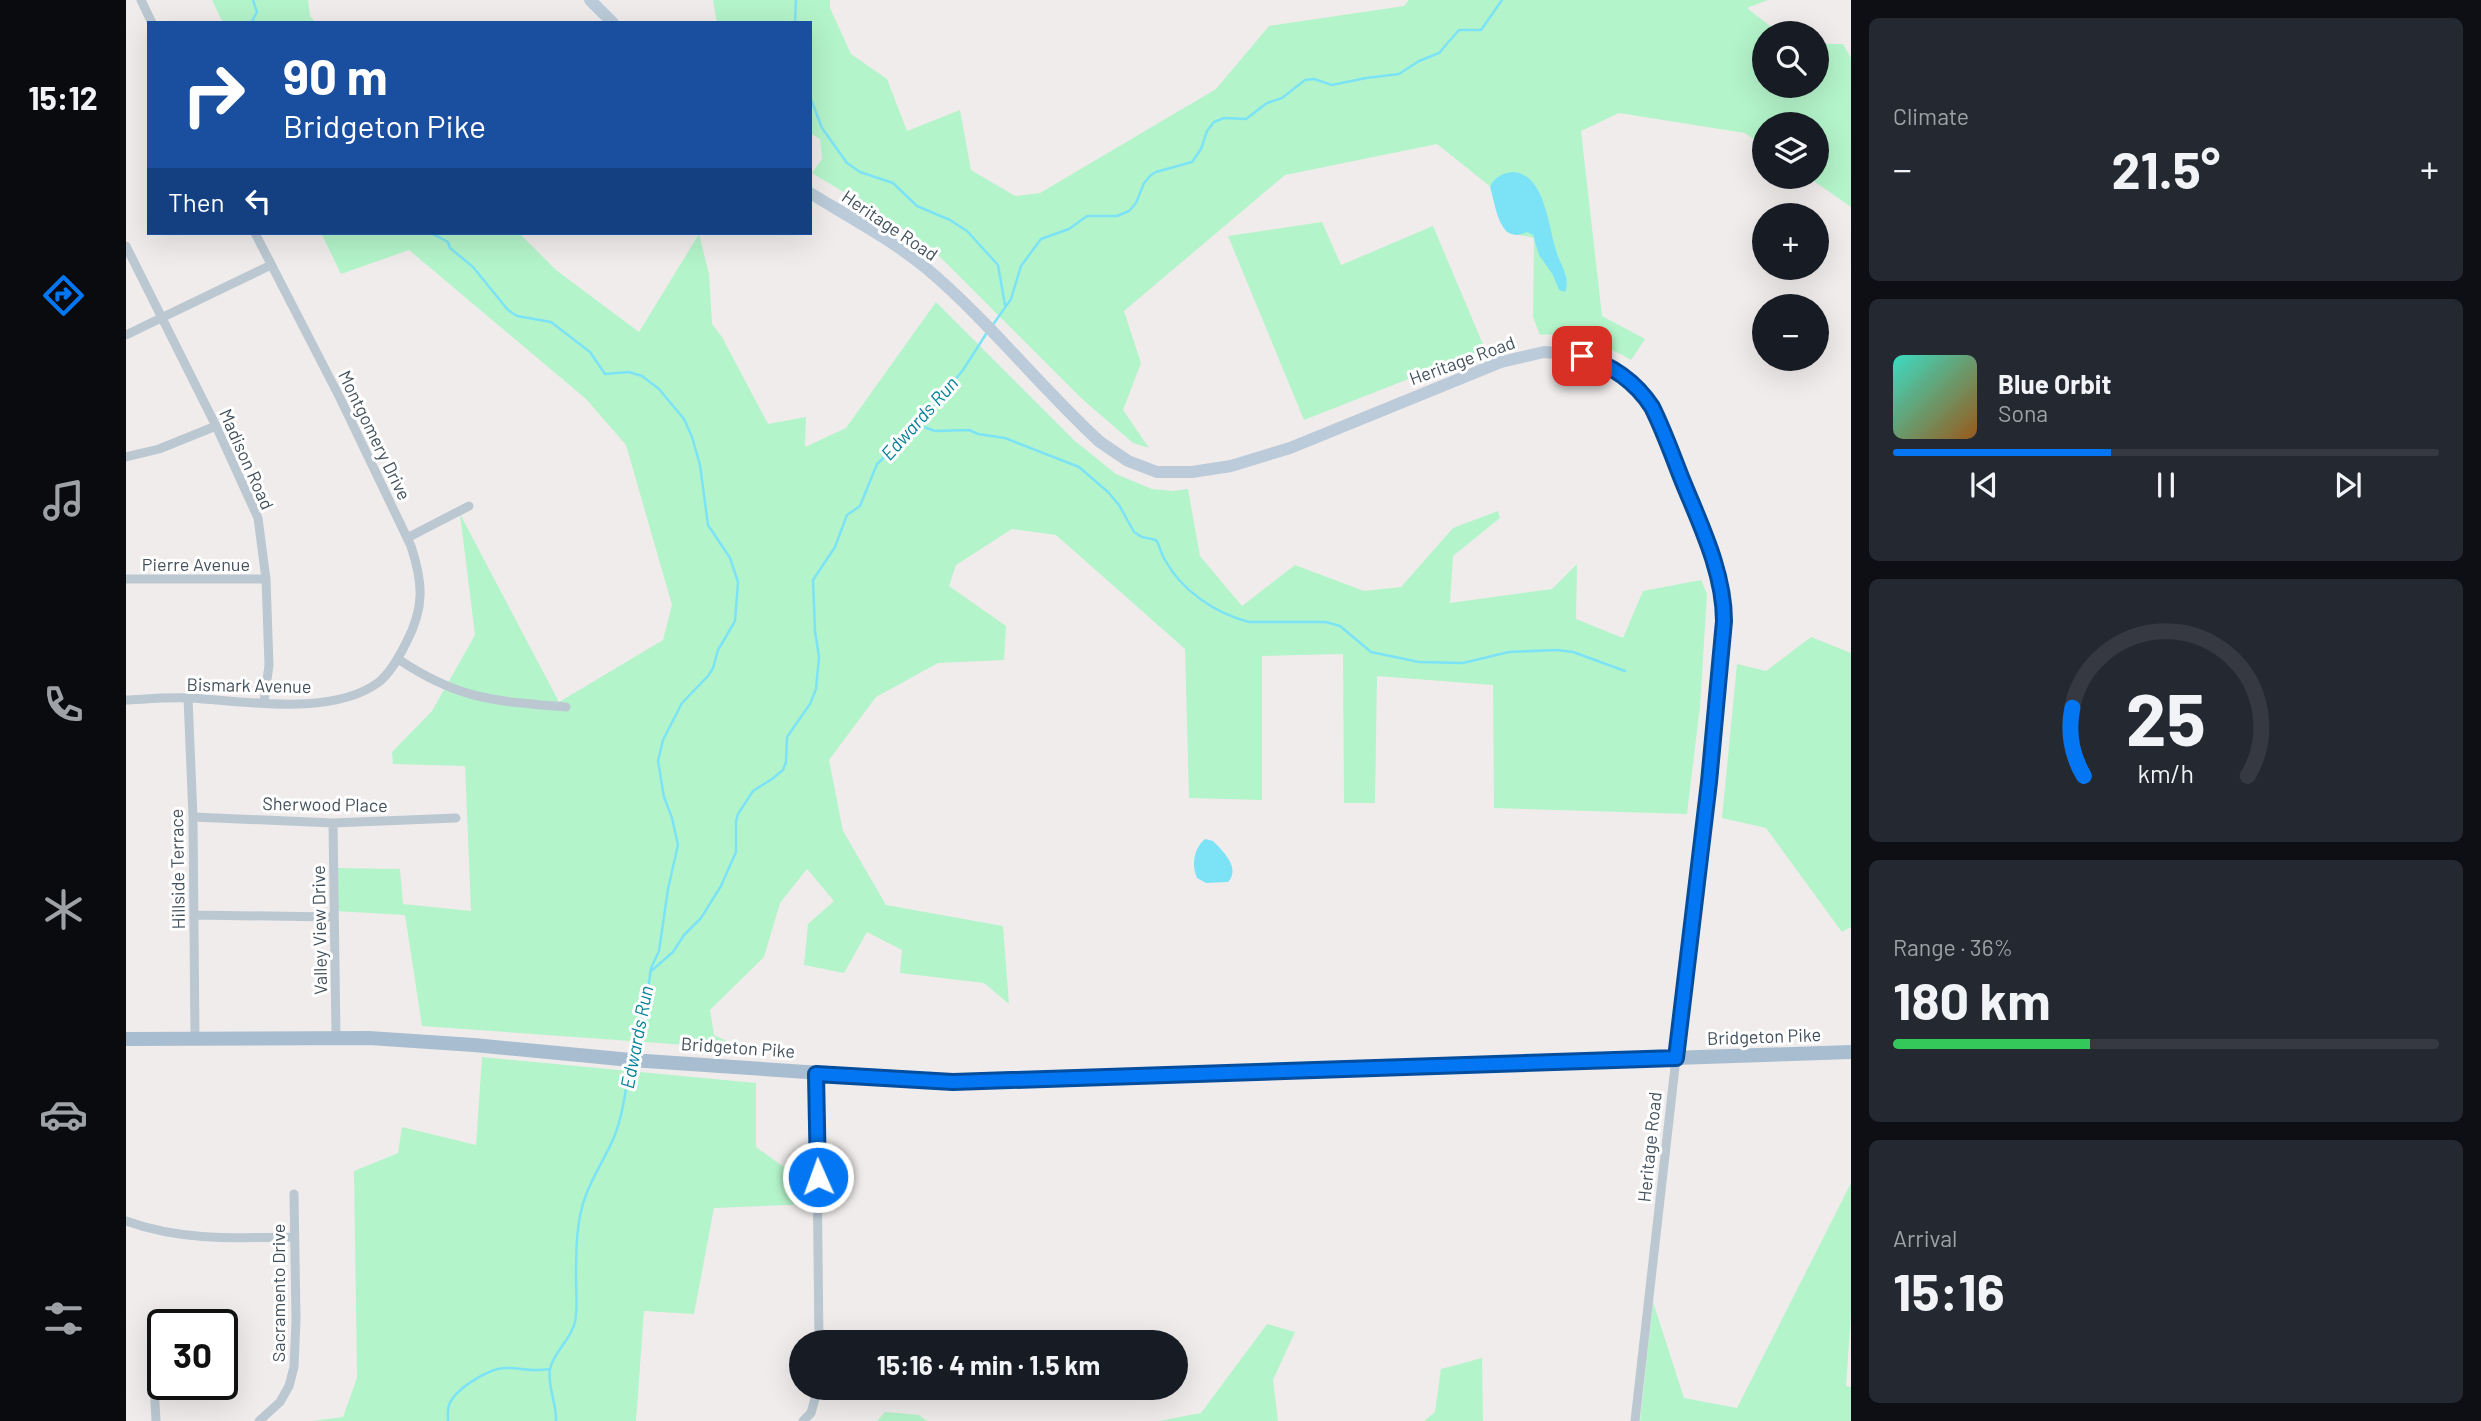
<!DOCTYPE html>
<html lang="en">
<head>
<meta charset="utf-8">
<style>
  :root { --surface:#171b24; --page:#242831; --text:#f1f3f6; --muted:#9ea1a6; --line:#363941; --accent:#0377f3 }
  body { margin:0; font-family:Barlow,sans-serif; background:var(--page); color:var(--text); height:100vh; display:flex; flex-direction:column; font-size:26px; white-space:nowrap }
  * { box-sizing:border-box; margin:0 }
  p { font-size:23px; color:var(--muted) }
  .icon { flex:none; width:38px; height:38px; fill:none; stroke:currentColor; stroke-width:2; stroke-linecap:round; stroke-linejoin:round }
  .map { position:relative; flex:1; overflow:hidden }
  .details { display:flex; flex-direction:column; gap:18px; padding:18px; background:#0d0f14; width:630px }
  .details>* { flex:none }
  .banner { position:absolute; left:21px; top:21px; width:665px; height:214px; border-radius:0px; box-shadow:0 7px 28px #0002; background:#1a4fa0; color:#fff; overflow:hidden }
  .controls { position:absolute; left:1626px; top:21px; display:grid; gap:14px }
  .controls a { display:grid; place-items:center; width:77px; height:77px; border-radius:50%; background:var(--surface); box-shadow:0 7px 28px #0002; font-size:35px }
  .speed { position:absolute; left:21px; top:1309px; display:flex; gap:14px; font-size:35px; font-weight:700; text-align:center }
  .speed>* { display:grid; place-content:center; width:91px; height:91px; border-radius:50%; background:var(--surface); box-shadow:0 7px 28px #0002; line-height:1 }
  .speed .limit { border:4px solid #111; border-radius:10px; background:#fff; color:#111 }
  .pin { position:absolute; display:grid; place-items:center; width:60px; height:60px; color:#fff; margin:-30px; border-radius:14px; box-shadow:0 4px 10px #0006 }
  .me { position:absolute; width:77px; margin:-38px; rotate:358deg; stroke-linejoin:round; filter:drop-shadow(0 0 5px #0008) }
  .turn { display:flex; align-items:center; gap:24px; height:147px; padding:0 21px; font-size:32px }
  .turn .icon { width:91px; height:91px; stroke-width:2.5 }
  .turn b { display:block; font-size:49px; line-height:60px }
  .then { display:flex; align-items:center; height:66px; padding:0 21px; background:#0003; gap:14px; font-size:26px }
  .big { font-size:52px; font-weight:700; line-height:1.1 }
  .details .card { flex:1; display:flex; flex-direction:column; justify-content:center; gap:10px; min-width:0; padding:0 24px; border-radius:10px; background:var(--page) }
  .details .dial { align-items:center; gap:0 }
  .dial svg { height:182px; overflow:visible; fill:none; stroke:var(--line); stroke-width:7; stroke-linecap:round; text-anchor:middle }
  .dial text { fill:var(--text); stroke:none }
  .song { display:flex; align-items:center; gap:21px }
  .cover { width:84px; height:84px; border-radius:10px; background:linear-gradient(135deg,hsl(170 70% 55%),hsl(30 70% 35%)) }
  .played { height:7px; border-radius:4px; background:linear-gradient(90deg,var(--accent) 40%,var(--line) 40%) }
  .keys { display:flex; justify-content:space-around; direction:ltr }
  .heat { display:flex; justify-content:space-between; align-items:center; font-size:38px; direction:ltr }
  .charge { height:10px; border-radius:5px; background:linear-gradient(90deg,#34c759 36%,var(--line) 0) }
  .trip { position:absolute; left:663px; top:1330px; width:399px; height:70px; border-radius:35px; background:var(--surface); box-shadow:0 7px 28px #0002; font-weight:700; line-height:70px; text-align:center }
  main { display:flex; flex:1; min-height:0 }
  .tab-bar { display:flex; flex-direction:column; width:126px; justify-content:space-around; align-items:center; background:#090b0e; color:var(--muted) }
  .tab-bar .icon { width:49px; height:49px }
  .tab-bar .active { color:var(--accent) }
  .tab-bar b { font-size:32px; color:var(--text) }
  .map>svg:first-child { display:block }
  .green { fill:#b4f4ca }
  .water { fill:#7ce3f6 }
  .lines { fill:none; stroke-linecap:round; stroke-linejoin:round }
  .stream { stroke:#7ce3f6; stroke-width:2.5 }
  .street { stroke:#bbc8d1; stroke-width:9 }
  .secondary { stroke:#bccbd9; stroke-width:12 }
  .primary { stroke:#a8bed0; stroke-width:14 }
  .route-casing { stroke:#024d9e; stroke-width:18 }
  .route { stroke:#0377f3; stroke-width:12 }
  .labels { text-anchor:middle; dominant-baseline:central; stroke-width:6; stroke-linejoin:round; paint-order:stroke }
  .street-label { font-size:18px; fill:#43515c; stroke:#fff }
  .water-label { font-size:19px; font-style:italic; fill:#03819a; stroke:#fff }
</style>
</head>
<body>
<main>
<nav class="tab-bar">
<b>15:12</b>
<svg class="icon active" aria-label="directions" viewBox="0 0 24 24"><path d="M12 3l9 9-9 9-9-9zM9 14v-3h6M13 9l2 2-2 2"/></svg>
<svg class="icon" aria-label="music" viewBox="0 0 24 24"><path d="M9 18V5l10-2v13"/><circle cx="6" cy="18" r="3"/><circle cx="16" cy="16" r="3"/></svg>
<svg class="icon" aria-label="phone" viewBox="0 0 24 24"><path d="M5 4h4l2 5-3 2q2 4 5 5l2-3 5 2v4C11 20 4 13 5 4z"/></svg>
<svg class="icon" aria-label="climate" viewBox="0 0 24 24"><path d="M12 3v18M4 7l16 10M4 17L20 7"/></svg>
<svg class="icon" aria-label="car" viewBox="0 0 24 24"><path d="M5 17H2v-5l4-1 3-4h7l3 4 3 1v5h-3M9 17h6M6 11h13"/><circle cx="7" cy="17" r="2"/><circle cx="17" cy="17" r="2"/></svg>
<svg class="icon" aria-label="filters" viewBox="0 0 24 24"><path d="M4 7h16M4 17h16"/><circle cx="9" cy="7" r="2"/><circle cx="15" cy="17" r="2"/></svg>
</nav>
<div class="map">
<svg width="1725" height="1421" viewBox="0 0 1725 1421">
  <rect width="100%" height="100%" fill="#f0ecec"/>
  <path class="green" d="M 86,0 L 182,0 L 184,16 L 190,23 L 97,23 Z
    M 587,0 L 704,0 L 704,8 L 725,54 L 761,79 L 781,131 L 834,110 L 845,170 L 889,196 L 914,193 L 1090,89 L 1143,26 L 1278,6 L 1283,0 L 1642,0 L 1621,8 L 1653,33 L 1638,33 L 1638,86 L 1690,86 L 1691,44 L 1717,44 L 1725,58 L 1725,207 L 1682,177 L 1690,177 L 1690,124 L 1638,124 L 1638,146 L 1619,133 L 1493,113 L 1455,131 L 1476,316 L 1519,339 L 1505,360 C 1476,343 1448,332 1414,335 L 1407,317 L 1408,238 L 1380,232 L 1365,187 L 1311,144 L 1159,175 L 998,311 L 1015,363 L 997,410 L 1023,448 L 1007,443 L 955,398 L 812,255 L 766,221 L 686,173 L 696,159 L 694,139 L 684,133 L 684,23 L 591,23 Z
    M 1196,222 L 1215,265 L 1307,226 L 1359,349 L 1178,420 L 1102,236 Z
    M 195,233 L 393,233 L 430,270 L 513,332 L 573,234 L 583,274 L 586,324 L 596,337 L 642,424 L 680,417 L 679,447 L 720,428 L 810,302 L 949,441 L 990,474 L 1026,489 L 1047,491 L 1062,489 L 1074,556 L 1116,606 L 1169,565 L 1238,591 L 1275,587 L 1327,528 L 1372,511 L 1374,518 L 1327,556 L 1324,603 L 1426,589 L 1451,564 L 1450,619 L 1497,638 L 1517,591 L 1575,580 L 1581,594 L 1574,706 L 1561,814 L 1368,808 L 1367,685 L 1251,676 L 1249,803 L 1218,803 L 1217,654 L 1136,656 L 1136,800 L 1063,798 L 1059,649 L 930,535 L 886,529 L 830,565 L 823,586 L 880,626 L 878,660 L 812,663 L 750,697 L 703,760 L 717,831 L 760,905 L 877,926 L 883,1004 L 858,983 L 774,973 L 776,950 L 741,932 L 718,973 L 678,965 L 682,924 L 708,901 L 681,869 L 654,903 L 638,957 L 584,1010 L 588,1035 L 617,1049 L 296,1026 L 279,915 L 209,911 L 208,868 L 274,869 L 277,904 L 345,911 L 339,766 L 267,764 L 266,752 L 306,711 L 349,635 L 334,514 L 433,702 L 537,640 L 546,605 L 500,445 L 460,399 L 283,250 L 215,274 Z
    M 1685,637 L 1725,653 L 1725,927 L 1716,932 L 1640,828 L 1596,818 L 1611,664 L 1640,671 Z
    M 356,1057 L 630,1083 L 630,1147 L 662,1170 L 685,1171 L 686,1204 L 588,1208 L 568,1314 L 518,1311 L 510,1421 L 186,1421 L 217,1417 L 231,1378 L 228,1171 L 272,1153 L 276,1127 L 350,1145 Z
    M 1725,1183 L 1725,1314 L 1720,1386 L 1725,1387 L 1725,1421 L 1514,1421 L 1527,1302 L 1558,1398 L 1611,1408 Z
    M 1141,1324 L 1169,1332 L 1147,1380 L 1152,1421 L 1033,1421 L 1075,1413 Z
    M 1356,1358 L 1357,1421 L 1298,1421 L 1309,1412 L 1315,1369 Z
    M 759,1412 L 793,1415 L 801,1421 L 751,1421 Z"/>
  <path class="water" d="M 1387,172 C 1419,174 1422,226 1430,250 C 1434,265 1445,277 1439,292 L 1433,290 L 1427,275 L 1413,255 L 1407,235 L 1401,232 C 1373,246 1370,206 1364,187 C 1368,177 1377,173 1387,172 Z
    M 1079,839 L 1087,841 C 1097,851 1115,868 1102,882 L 1080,883 L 1071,878 C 1065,865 1068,848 1079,839 Z"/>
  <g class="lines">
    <path class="stream" d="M 125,23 L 131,12 L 127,0
      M 669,23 L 670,0
      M 684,97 L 696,128 L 721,163 L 734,172 L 767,183 L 791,206 L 824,220 L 841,231 L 872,265 L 879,305
      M 305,233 L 322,242 L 324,248 L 347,267 L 382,310 L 391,316 L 425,322 L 464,352 L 479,374 L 503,372 L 516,376 L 533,389 L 558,419 L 566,437 L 574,465 L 582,525 L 604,558 L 612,582 L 609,621 L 592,650 L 587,668 L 582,676 L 556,703 L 537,740 L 532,761 L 538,797 L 546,818 L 552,845 L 542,889 L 533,951 L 525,968 L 520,1004 L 509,1032 L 506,1054
      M 866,326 L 885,299 L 895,266 L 915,239 L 943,229 L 961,216 L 991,216 L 1003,211 L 1010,203 L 1018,183 L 1025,175 L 1030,172 L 1066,162 L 1075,149 L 1081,131 L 1088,122 L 1098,118 L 1120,119 L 1141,103 L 1156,98 L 1179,80 L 1188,79 L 1206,85 L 1240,78 L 1273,74 L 1293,61 L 1313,53 L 1333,30 L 1355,30 L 1376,0
      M 792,425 L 809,431 L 843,430 L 852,434 L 879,438 L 953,467 L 982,492 L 993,505 L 1008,532 L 1016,537 L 1030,540 C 1034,546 1035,554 1039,560 C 1056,591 1089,613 1123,622 L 1200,622 L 1214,626 L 1245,652 L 1293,662 L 1337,663 L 1383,652 L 1431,650 L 1447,652 L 1499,671
      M 524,972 L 547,952 L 558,935 L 575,918 L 595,886 L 610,852 L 610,821 L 612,814 L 627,791 L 646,779 L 657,770 L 660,762 L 661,737 L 684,704 L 690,689 L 693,657 L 689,631 L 687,580 L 709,547 L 721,515 L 734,506 L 751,464 L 792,425 L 837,370 L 862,331
      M 322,1421 C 322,1416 321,1410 323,1405 C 329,1389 364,1367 381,1368 C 398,1368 406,1372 424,1369
      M 430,1421 C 431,1404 421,1386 424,1369 C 428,1351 445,1340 449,1322 C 452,1308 450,1294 450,1279 C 450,1252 450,1220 460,1195 C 467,1175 480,1157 488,1137 C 497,1115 500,1088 504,1064"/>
    <path class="street" d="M 15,0 L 26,23
      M 0,246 L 90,426 L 132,518 L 140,579 L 143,665 L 138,702
      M 0,335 L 145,265
      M 0,457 L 33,449 L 90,426
      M 281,538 L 343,506
      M 0,579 L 140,579
      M 272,659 C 333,700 369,701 440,707
      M 62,698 L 67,817 L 69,1039
      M 0,700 C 21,699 43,697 64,698 C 119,701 206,717 253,682 C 265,672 273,657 280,643 C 299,607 297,583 285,546 L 214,398 L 129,233
      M 67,817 L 207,823 L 330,818
      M 207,823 L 210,1037
      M 68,915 L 207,917
      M 690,1074 L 693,1342
      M 0,1221 C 54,1241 111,1238 167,1237
      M 26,1349 L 30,1421
      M 133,1421 L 154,1402 L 163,1386 L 168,1367 L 170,1320 L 168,1194
      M 677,1421 L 685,1413 L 692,1388
      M 1509,1421 L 1550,1058"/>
    <path class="secondary" d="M 464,0 L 487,23
      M 684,193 C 723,217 765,239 800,268 C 863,321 914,387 974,442 L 1002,461 L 1031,472 L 1066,472 L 1105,466 L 1164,448 L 1375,362 L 1418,352 L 1446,354 L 1471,361 L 1493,373 L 1512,389 L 1531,419 L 1569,511 L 1593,579 L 1598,609 L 1583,782 L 1550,1058"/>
    <path class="primary" d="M 0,1039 L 243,1038 L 348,1045 L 505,1060 L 827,1082 L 1725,1052"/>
  </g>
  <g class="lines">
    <defs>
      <path id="route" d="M 692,1177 L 690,1074 L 827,1082 L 1550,1058 L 1583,782 L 1598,621 C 1598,573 1575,526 1557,482 C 1547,457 1538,431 1526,407 C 1509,381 1486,365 1456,356"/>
    </defs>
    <use href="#route" class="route-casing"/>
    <use href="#route" class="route"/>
  </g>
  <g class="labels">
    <g class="street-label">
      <text transform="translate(764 225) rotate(34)">Heritage Road</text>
      <text transform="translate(1336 360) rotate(-20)">Heritage Road</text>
      <text transform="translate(249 435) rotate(64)">Montgomery Drive</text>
      <text transform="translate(121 459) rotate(66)">Madison Road</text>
      <text x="70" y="564">Pierre Avenue</text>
      <text transform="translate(123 685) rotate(1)">Bismark Avenue</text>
      <text transform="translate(199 804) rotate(1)">Sherwood Place</text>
      <text transform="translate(51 869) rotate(-91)">Hillside Terrace</text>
      <text transform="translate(193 930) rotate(-91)">Valley View Drive</text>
      <text transform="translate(1638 1036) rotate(-2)">Bridgeton Pike</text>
      <text transform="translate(612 1047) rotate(4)">Bridgeton Pike</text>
      <text transform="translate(1523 1147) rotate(-84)">Heritage Road</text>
      <text transform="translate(152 1293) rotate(-90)">Sacramento Drive</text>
    </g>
    <g class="water-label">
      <text transform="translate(793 418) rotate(-48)">Edwards Run</text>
      <text transform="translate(510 1037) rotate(-79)">Edwards Run</text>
    </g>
  </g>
</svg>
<div class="controls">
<a><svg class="icon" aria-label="search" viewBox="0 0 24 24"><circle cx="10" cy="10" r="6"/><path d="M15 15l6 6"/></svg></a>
<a><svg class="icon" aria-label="layers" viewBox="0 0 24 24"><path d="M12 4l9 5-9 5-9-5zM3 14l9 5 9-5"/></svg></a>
<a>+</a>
<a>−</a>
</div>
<div class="speed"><div class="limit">30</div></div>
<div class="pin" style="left:1456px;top:356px;background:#d93025"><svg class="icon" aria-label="arrive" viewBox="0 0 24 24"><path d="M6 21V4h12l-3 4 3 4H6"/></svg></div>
<svg class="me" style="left:692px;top:1177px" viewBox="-20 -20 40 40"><circle r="17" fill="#0377f3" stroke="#fff" stroke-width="3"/><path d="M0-11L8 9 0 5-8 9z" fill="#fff"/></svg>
<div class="trip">15:16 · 4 min · 1.5 km</div>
<div class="banner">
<div class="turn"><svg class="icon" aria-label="right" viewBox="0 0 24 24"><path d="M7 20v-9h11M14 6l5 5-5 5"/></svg><div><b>90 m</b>Bridgeton Pike</div></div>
<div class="then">Then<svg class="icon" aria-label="left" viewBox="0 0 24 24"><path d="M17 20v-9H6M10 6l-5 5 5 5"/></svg></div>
</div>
</div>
<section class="details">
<div class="card"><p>Climate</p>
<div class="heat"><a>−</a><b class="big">21.5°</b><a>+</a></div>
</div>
<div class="card">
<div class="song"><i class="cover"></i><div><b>Blue Orbit</b><p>Sona</p></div></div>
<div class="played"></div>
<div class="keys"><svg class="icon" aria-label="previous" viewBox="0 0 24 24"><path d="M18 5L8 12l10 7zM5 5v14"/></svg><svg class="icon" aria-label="pause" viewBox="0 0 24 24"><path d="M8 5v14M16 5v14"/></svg><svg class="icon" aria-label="next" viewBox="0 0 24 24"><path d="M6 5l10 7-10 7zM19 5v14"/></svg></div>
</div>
<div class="card dial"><svg viewBox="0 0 100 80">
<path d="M14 69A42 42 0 1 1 86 69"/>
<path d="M14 69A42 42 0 0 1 9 39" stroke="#0377f3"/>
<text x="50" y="56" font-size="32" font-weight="700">25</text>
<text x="50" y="72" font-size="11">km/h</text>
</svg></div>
<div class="card"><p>Range · 36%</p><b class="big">180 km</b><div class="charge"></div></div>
<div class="card"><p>Arrival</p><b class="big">15:16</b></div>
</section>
</main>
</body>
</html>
